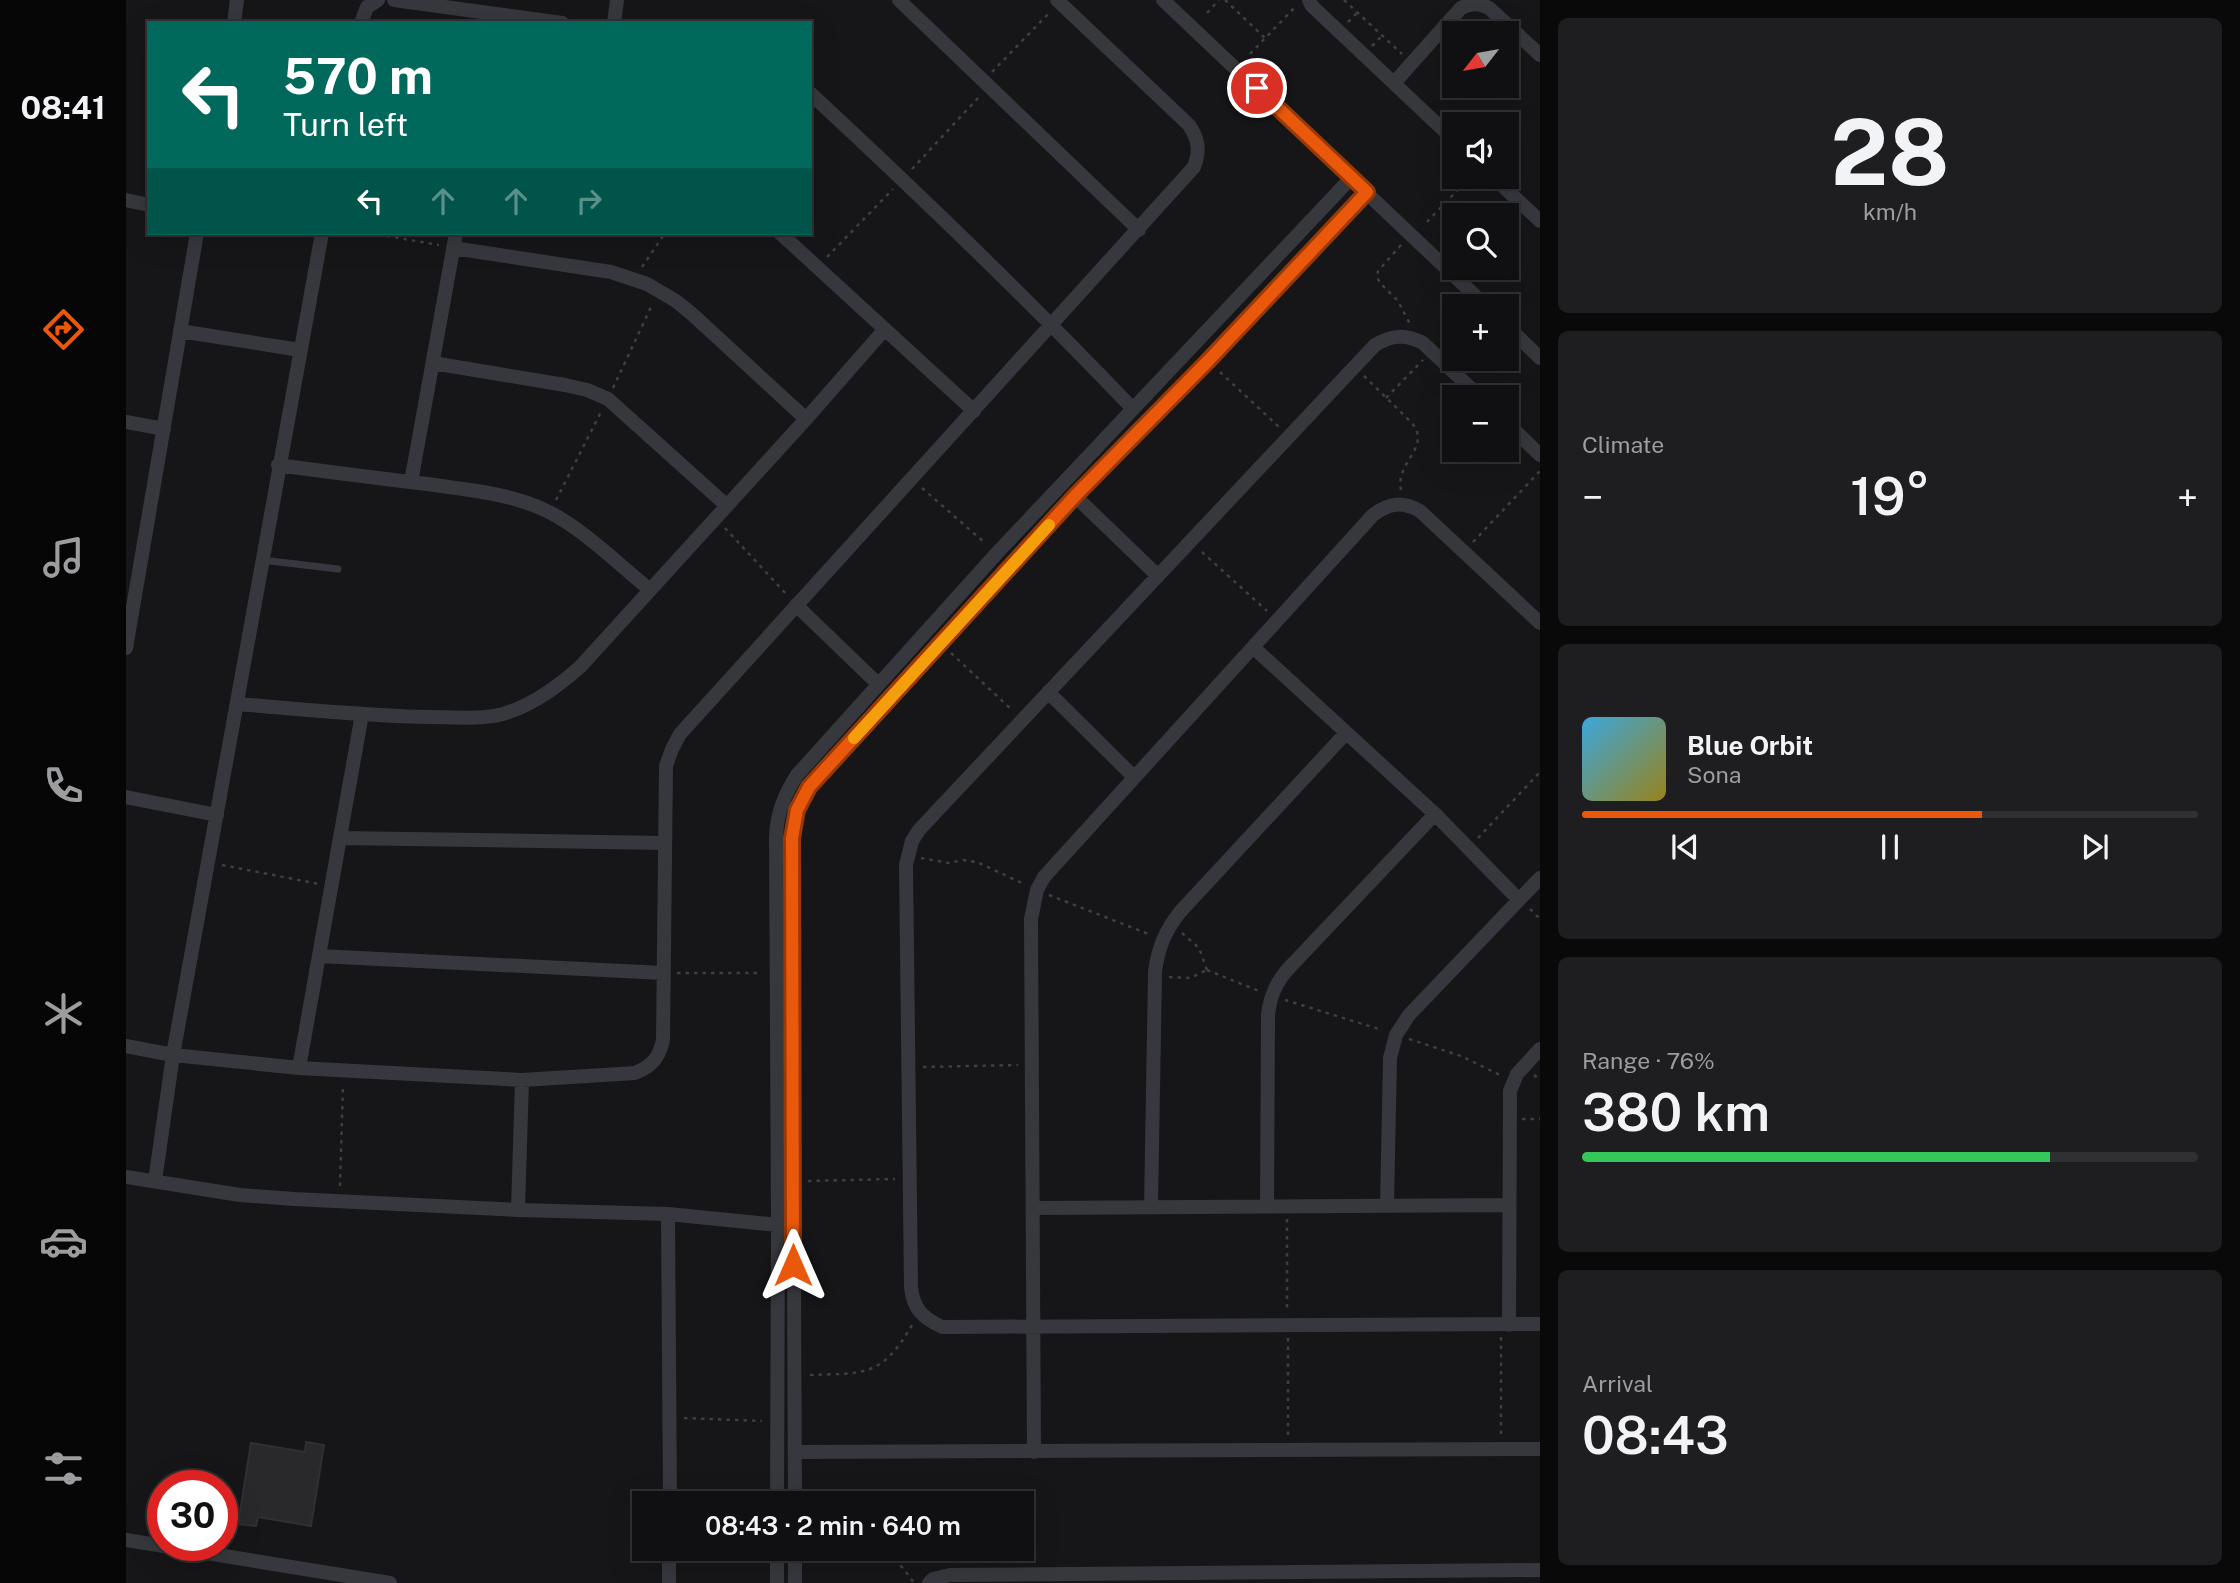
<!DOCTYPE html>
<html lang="en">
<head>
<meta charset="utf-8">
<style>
  :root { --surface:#101012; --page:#1e1e20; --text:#f1f3f6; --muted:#9c9d9f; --line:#303032; --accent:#ea580c }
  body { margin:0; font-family:"Public Sans",sans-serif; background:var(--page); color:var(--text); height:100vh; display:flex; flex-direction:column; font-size:26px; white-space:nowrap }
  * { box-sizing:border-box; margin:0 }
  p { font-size:23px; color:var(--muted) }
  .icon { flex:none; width:38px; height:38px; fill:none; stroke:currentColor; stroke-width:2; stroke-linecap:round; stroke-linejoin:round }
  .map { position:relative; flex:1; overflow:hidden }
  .sheet { display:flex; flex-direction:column; gap:18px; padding:18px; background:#09090a; width:700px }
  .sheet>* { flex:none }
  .banner { position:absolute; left:21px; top:21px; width:665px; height:214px; border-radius:0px; box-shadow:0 7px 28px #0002,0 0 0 2px var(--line); background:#00695c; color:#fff; overflow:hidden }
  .needle { width:46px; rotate:239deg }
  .tools { position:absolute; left:1316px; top:21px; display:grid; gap:14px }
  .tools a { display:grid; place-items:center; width:77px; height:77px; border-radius:0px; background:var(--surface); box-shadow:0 7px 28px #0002,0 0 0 2px var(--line); font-size:35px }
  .speed { position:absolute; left:21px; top:1470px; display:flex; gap:14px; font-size:35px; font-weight:700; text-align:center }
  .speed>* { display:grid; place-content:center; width:91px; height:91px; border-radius:50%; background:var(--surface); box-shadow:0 7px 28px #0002,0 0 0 2px var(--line); line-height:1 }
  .speed .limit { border:10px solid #d22; background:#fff; color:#111 }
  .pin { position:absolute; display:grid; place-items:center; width:60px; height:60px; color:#fff; margin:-30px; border:4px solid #fff; border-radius:50%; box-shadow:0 2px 7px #0007 }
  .me { position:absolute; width:77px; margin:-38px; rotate:0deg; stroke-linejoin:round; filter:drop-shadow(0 0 5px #0008) }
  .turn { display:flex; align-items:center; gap:24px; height:147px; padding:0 21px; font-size:32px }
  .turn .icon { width:91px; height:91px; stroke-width:2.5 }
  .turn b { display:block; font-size:49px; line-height:60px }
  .lanes { display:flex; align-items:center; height:66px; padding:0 21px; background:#0003; justify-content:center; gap:35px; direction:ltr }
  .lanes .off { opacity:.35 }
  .big { font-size:52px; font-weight:600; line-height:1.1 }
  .sheet .tile { flex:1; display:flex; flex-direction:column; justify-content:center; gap:10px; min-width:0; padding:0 24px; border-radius:10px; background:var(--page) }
  .sheet .dial { align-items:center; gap:0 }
  .dial b { font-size:91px; line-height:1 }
  .song { display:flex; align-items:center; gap:21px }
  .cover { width:84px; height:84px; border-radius:10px; background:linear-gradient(135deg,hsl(200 70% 55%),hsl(50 70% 35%)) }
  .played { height:7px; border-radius:4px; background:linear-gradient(90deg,var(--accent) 65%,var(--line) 65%) }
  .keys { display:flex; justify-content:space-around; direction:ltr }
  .heat { display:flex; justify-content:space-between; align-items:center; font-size:38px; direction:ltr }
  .charge { height:10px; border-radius:5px; background:linear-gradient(90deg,#34c759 76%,var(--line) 0) }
  .trip { position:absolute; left:506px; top:1491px; width:402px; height:70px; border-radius:0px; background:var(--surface); box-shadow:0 7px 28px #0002,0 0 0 2px var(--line); font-weight:600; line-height:70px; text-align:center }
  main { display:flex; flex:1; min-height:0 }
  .menu { display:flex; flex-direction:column; width:126px; justify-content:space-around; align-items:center; background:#060607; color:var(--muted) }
  .menu .icon { width:49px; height:49px }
  .menu .selected { color:var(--accent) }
  .menu b { font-size:32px; color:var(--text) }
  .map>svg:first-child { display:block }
  .building { fill:#29292c; stroke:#303034; stroke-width:2 }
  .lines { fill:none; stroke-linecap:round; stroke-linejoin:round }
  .path { stroke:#3d3f44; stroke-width:2.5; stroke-dasharray:3.5 5; stroke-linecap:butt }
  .lane { stroke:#37383d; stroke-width:7 }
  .street { stroke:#37383d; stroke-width:14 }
  .route-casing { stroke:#983908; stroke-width:18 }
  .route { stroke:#ea580c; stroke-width:12 }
  .slow { stroke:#f59e0b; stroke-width:12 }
</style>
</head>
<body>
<main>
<nav class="menu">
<b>08:41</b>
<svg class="icon selected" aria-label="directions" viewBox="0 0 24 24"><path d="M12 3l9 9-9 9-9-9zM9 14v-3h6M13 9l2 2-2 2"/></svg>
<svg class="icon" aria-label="music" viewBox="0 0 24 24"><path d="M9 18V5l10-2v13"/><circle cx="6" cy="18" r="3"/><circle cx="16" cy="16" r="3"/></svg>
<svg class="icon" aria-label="phone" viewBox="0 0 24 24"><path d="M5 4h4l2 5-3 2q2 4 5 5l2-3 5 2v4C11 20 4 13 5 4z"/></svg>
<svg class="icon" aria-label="climate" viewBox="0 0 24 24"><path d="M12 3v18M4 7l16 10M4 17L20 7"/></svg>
<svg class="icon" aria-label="car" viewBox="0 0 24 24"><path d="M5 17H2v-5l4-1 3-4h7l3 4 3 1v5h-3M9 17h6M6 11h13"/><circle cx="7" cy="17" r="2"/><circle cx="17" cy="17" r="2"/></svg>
<svg class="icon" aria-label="filters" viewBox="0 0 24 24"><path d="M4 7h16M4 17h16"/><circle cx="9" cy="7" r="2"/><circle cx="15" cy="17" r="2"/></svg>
</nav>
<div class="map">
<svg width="1414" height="1583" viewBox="0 0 1414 1583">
  <rect width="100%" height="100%" fill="#161618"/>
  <path class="building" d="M 180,1442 L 198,1445 L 185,1526 L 132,1517 L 130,1526 L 112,1524 L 125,1443 L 179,1452 Z"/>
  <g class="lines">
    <path class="path" d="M 1099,0 L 1139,38
      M 1218,0 L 1276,54
      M 1081,13 L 1093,0
      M 1222,22 L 1232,12
      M 1246,46 L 1256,36
      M 1124,54 L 1170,6
      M 866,72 L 925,11
      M 786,169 L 853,97
      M 1301,222 L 1344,177
      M 244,233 L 313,245
      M 1275,245 L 1252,271 L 1251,277 L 1254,283 L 1272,301 L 1284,324
      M 701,257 L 767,189
      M 516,267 L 539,233
      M 1094,372 L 1153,427
      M 1238,376 L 1285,422 C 1307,447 1269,461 1275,490
      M 487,388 L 526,305
      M 1260,398 L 1297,360
      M 796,488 L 859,543
      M 430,500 L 475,412
      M 599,528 L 661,595
      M 1347,542 L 1414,471
      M 1076,552 L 1141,611
      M 825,653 L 887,711
      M 1352,838 L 1414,772
      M 795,858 L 823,863 L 837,860 L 851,862 L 898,884
      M 96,865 L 193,884
      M 923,895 L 1025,935
      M 1404,909 L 1414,919
      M 1056,933 L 1073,948 L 1081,970
      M 1081,970 L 1133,991
      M 551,973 L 635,973
      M 1043,977 L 1064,978 L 1081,970
      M 1159,1000 L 1256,1030
      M 1283,1039 L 1335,1056 L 1374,1075
      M 797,1067 L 892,1065
      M 1408,1075 L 1414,1080
      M 1396,1119 L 1414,1119
      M 682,1181 L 769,1179
      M 214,1186 L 217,1084
      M 1161,1219 L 1161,1311
      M 1375,1337 L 1375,1436
      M 1162,1338 L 1162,1437
      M 684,1375 C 739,1373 756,1377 786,1325
      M 558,1418 L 636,1421
      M 755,1549 L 777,1568 L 788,1583"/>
    <path class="lane" d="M 136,560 L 212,569"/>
    <path class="street" d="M 268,0 L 436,23
      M 773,0 L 1013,230
      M 1037,0 L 1360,306
      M 1183,0 L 1186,6 L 1328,140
      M 108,23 L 111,0
      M 235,23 L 241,7 L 252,0
      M 488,23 L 491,0
      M 1268,83 L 1335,8 C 1345,3 1353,3 1363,8 L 1414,55
      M 684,93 C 795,196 903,300 1007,409
      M 1367,177 L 1414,221
      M 0,200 L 23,205
      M 654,233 L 848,411
      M 327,248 L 485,272 L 521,284 L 550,301 L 566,314 L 680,419
      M 1381,326 L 1414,358
      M 54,331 L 174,350
      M 307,363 L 439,385 L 461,390 L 482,399 L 600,505
      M 1354,397 L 1297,343 C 1279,334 1266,335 1249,345 L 793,830 L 786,841 L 780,865 L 785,1287 C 787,1309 797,1318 816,1327 L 1414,1324
      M 0,422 L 38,429
      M 1381,423 L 1414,455
      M 152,465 C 202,472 251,478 301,484 C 341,490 384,493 421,511 C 456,528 492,564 523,589
      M 285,482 L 330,233
      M 949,496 L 1032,576
      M 670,605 L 752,684
      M 1127,647 L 1309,814 L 1393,900
      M 0,648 L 71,233
      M 922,692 L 1008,777
      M 111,704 C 175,709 239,716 303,717 C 327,717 354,720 377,714 C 407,705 431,687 454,667 L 680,419 L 759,329
      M 0,797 L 91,815
      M 214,838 L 538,843
      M 193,956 L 537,973
      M 0,1046 L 47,1055 L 173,1068 L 396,1080 L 509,1073 C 526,1066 533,1058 537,1040 L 540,766 L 546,749 L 554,734 L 1068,167 C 1074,151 1073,140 1063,125 L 931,0
      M 173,1068 L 236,714
      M 0,1177 L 114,1195 L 168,1199 L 392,1210 L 542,1214 L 652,1225
      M 29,1181 L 47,1055 L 196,233
      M 1261,1206 L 1264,1058 L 1270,1035 L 1283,1015 L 1414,878
      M 1025,1207 L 1029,972 C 1032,948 1039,931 1054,912 L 1220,733
      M 1141,1207 L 1142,1015 C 1144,996 1150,982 1163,968 L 1309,814
      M 907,1208 L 1382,1205
      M 392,1210 L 396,1080
      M 542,1214 L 544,1503
      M 1383,1325 L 1384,1091 L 1391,1074 L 1414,1049
      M 669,1452 L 1414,1449
      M 908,1452 L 905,919 L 911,890 L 918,877 L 1247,515 C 1263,503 1276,501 1294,511 L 1414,623
      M 651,1503 L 652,1225 L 650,837 C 651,813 658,795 671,775 L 871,553 L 1226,177
      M 669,1503 L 666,838 L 671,810 L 683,787 L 949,496 L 1082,361 L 1241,192
      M 0,1540 L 264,1583
      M 651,1549 L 651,1583
      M 669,1549 L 669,1583
      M 543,1583 L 543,1549
      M 803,1583 L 807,1579 L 824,1575 L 1414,1570"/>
  </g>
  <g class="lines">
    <defs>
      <path id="route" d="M 667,1265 L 666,838 L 671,810 L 683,787 L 949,496 L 1082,361 L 1241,192 L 1131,88"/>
    </defs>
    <use href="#route" class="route-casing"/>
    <use href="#route" class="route"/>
    <path class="slow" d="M 728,738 L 923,525"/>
  </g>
</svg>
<div class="tools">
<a><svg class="needle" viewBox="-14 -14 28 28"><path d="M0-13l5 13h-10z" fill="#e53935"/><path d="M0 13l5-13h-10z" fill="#9c9d9f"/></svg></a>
<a><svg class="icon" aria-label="sound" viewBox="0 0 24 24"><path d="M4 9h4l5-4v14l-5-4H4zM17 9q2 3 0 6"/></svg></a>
<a><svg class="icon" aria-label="search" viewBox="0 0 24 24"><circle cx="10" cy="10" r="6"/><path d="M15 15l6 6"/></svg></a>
<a>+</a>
<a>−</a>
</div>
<div class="speed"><div class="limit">30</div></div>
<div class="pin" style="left:1131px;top:88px;background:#d93025"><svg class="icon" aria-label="arrive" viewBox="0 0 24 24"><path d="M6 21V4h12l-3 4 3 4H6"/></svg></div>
<svg class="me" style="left:667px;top:1265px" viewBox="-20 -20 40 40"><path d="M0-17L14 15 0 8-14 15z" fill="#ea580c" stroke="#fff" stroke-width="4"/></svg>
<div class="trip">08:43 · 2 min · 640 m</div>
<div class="banner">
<div class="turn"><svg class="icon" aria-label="left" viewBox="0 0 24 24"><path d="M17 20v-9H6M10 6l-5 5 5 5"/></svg><div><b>570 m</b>Turn left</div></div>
<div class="lanes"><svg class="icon" aria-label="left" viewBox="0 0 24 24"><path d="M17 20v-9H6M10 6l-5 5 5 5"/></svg><svg class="icon off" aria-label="ahead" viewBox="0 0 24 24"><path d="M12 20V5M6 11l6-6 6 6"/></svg><svg class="icon off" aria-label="ahead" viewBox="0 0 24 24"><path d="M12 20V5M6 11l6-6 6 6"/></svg><svg class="icon off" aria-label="right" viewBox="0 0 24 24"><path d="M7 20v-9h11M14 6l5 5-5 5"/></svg></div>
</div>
</div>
<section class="sheet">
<div class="tile dial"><b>28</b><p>km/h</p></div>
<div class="tile"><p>Climate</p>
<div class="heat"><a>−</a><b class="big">19°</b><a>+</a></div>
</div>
<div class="tile">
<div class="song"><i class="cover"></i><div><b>Blue Orbit</b><p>Sona</p></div></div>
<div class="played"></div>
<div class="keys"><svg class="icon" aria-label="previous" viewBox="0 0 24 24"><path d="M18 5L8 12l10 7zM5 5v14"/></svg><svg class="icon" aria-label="pause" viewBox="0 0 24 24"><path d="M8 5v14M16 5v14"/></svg><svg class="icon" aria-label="next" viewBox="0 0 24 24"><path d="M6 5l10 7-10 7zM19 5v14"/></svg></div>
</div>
<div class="tile"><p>Range · 76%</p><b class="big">380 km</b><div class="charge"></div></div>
<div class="tile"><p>Arrival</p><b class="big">08:43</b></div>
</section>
</main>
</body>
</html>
